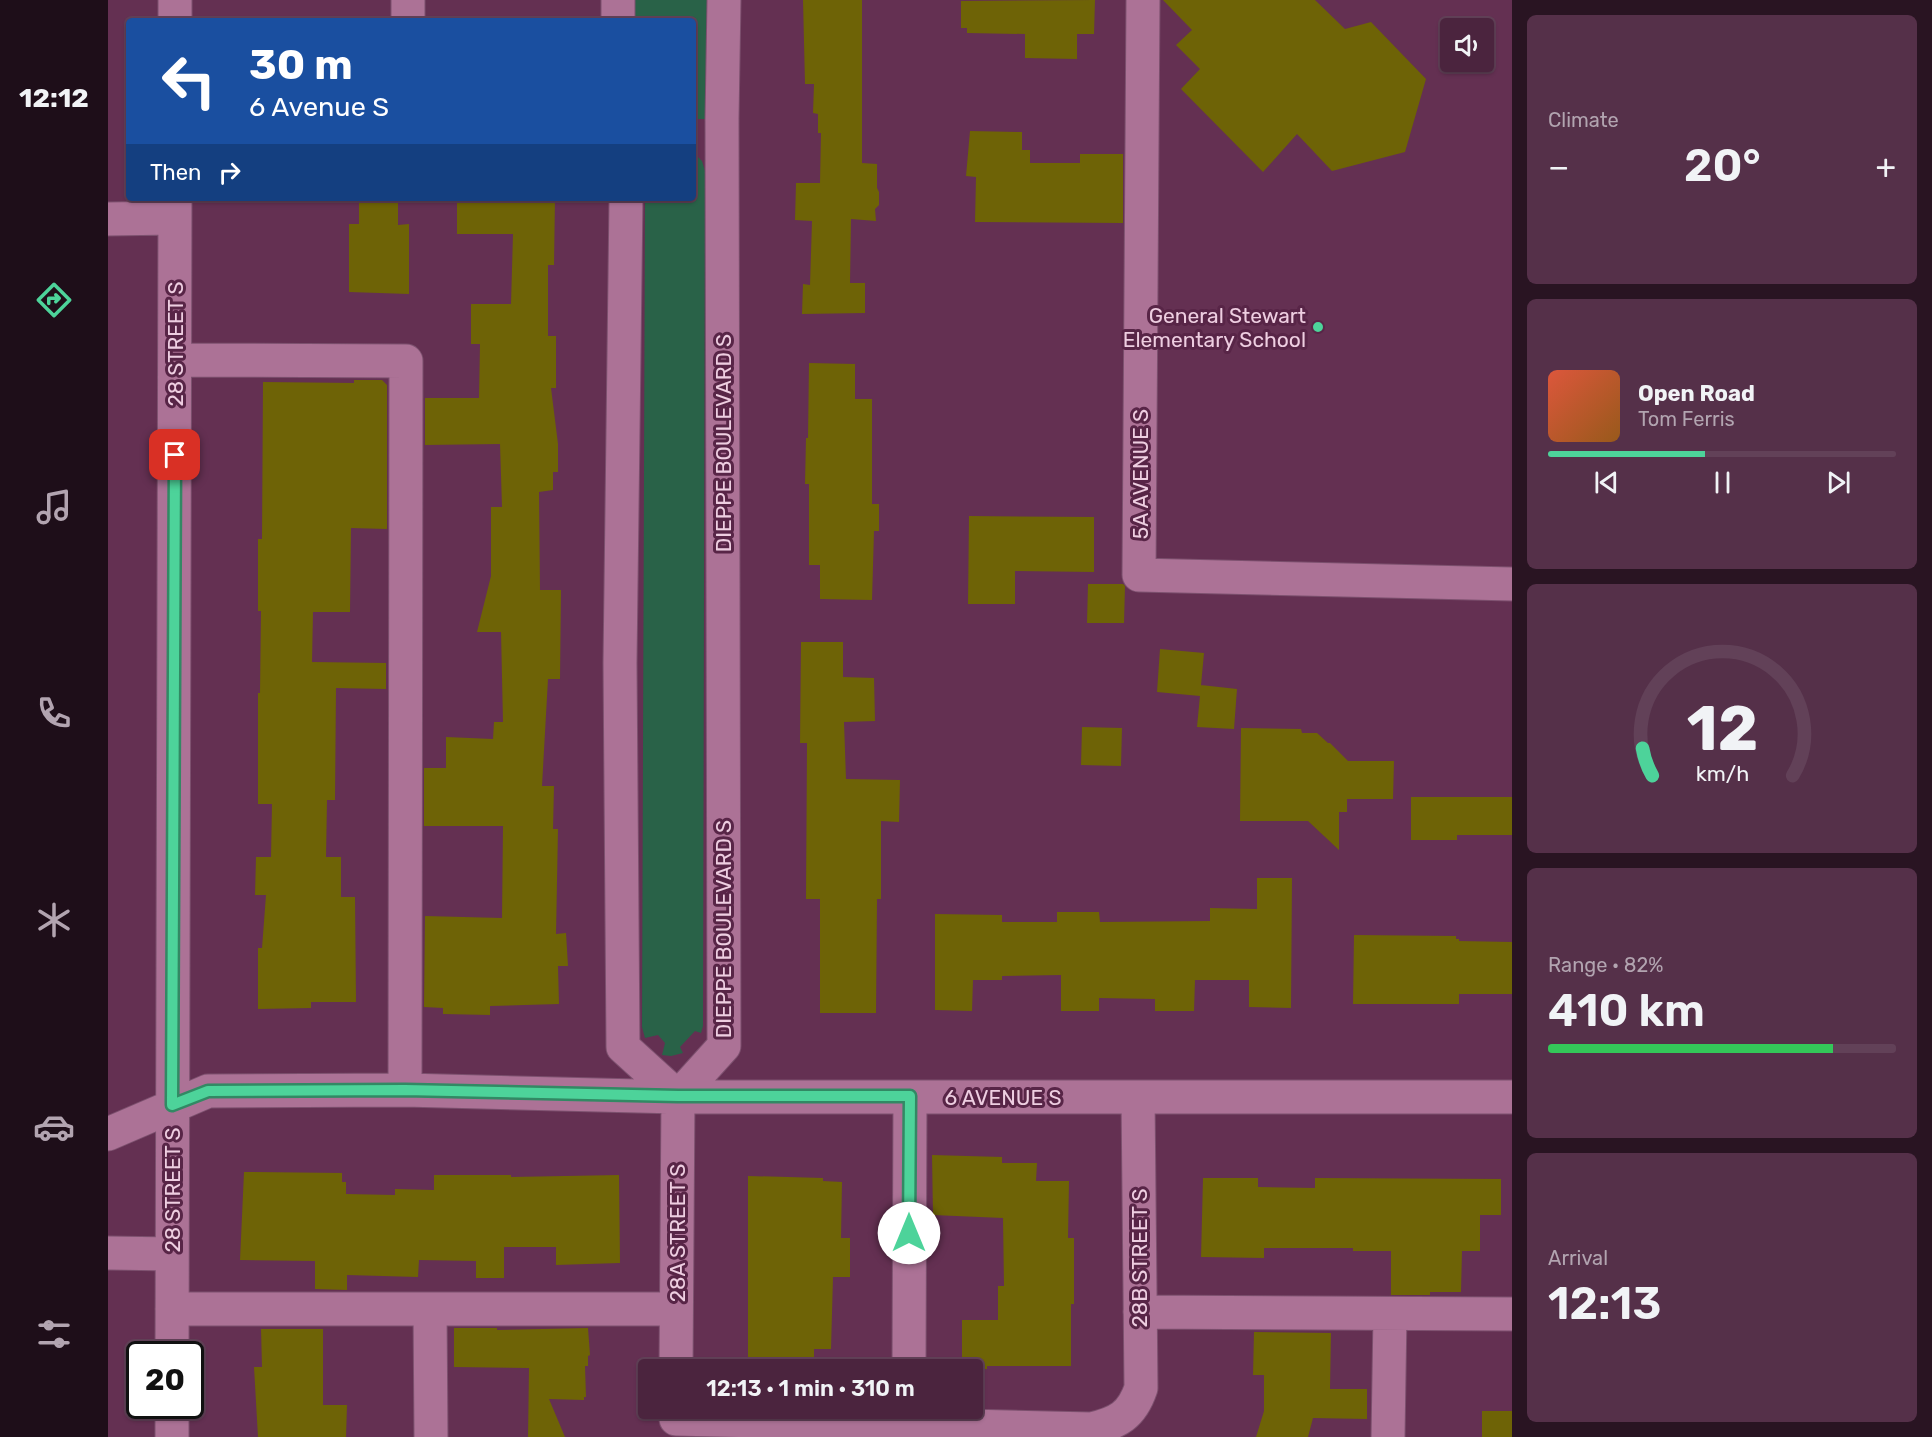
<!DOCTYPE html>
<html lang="en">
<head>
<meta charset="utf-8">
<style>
  :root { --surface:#4b243e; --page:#553049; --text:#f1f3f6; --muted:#b2a4b0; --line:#624158; --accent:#4dd39a }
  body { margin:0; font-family:Rubik,sans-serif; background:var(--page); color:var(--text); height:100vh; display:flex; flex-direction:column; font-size:22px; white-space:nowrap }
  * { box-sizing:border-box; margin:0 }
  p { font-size:20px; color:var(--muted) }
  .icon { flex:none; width:33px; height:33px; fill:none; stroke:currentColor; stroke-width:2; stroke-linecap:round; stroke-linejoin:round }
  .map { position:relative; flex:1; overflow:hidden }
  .sheet { display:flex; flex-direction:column; gap:15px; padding:15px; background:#291422; width:420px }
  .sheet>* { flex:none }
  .banner { position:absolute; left:18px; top:18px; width:570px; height:183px; border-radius:6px; box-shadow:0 2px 4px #0004,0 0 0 2px var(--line); background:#1a4fa0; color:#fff; overflow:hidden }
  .controls { position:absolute; left:1332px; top:18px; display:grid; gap:12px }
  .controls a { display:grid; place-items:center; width:54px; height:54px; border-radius:6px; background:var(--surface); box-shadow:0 2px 4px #0004,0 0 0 2px var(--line); font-size:30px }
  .speed { position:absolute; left:18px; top:1341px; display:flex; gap:12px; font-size:30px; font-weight:700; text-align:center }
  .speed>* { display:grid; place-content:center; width:78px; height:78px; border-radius:50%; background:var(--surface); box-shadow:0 2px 4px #0004,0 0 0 2px var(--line); line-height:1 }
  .speed .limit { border:3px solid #111; border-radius:9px; background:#fff; color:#111 }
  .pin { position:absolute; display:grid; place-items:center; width:51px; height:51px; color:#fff; margin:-26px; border-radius:12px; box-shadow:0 3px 9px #0006 }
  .me { position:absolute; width:66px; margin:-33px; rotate:0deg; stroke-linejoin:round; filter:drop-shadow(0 0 4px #0008) }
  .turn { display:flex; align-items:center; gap:21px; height:126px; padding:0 24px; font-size:27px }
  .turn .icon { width:78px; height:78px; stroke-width:2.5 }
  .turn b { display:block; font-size:42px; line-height:51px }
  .then { display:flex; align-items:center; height:57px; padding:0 24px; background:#0003; gap:12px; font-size:22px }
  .big { font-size:45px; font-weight:600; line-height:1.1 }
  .sheet .card { flex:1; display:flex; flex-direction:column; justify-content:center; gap:9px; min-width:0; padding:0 21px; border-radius:9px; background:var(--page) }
  .sheet .dial { align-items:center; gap:0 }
  .dial svg { height:156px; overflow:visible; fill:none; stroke:var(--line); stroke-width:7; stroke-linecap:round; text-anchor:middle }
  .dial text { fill:var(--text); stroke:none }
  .song { display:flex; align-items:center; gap:18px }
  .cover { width:72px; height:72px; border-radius:9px; background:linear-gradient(135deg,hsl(10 70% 55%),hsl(30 70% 35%)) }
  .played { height:6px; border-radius:3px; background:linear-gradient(90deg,var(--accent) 45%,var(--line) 45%) }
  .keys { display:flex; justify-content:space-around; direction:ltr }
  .heat { display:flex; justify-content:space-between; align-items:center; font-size:33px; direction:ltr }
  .charge { height:9px; border-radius:4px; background:linear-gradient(90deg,#34c759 82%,var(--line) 0) }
  .trip { position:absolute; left:530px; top:1359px; width:345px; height:60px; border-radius:6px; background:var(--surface); box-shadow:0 2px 4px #0004,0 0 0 2px var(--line); font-weight:600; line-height:60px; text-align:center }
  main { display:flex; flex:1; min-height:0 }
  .tab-bar { display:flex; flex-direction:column; width:108px; justify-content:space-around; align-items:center; background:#1e0e19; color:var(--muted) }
  .tab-bar .icon { width:42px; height:42px }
  .tab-bar .selected { color:var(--accent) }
  .tab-bar b { font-size:27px; color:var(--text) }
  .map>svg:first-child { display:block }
  .green { fill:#296248 }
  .building { fill:#6e6306 }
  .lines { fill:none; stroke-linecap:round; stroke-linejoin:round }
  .minor-casing { stroke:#7c506e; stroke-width:35 }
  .minor { stroke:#ac7296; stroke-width:33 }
  .route-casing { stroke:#328964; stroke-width:15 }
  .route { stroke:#4dd39a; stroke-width:10 }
  .poi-dot { fill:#4dd39a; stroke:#582547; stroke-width:2 }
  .labels { text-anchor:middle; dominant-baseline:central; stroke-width:6; stroke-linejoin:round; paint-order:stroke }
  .poi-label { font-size:21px; fill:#eecee1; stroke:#582547; text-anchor:end }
  .street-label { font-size:21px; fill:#eecee1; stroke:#582547 }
</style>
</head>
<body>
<main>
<nav class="tab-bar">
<b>12:12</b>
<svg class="icon selected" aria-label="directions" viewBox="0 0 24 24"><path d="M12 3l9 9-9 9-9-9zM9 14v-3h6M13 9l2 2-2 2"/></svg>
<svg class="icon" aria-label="music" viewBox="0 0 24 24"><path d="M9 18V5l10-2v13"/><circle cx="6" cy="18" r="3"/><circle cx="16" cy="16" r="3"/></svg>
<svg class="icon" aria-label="phone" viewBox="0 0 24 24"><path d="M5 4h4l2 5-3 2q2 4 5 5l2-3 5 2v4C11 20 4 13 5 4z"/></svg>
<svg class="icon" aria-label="climate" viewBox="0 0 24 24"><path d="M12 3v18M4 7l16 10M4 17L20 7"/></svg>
<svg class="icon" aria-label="car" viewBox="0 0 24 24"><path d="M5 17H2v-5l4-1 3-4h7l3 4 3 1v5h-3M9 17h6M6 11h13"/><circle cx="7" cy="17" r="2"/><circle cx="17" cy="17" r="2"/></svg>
<svg class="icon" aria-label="filters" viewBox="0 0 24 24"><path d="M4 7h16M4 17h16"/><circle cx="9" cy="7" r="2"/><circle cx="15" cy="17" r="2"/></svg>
</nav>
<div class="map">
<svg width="1404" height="1437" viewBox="0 0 1404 1437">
  <rect width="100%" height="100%" fill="#643052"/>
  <path class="green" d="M 510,0 L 616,0 L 614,119 L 585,119 L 585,21 L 510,21 Z
    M 585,152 L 594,161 L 597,171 L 595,1026 L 593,1033 L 587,1031 L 572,1047 L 575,1053 L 563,1056 L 554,1055 L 557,1043 L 550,1035 L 537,1038 L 534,1027 L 537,198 L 585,198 Z"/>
  <path class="building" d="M 695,0 L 754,0 L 754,163 L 769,164 L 769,188 L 771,192 L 771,205 L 767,209 L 768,221 L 743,219 L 742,283 L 757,283 L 757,313 L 694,314 L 695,284 L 702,285 L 704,221 L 687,220 L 688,183 L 712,183 L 713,133 L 710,133 L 710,114 L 705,113 L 706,84 L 697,84 Z
    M 987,0 L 986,34 L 969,34 L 969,59 L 917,58 L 917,34 L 859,33 L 859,28 L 853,28 L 853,1 Z
    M 1055,0 L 1207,0 L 1237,29 L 1263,22 L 1318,79 L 1297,152 L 1224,171 L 1189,134 L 1155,172 L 1073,89 L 1092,69 L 1068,45 L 1084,30 Z
    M 862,131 L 914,132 L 914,150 L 922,150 L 922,163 L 972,163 L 972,154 L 1015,154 L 1015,223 L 867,222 L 868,177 L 858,176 Z
    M 349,198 L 447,198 L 446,265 L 440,265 L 440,336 L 448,336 L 448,388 L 443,388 L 450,444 L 450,472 L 445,472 L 445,490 L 431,492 L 432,590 L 453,590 L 452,679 L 440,679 L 434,786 L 446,786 L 445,829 L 450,829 L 448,934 L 458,933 L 460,966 L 450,966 L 451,1004 L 382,1006 L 382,1015 L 335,1014 L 335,1008 L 316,1007 L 317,916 L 394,918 L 395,826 L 316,826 L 316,768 L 338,768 L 338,737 L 385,739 L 386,722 L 395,722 L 393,632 L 369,632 L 383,576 L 383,507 L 394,507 L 392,444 L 317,445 L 317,398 L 371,398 L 372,344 L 363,344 L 363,304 L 403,304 L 405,234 L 349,234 Z
    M 251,199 L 290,199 L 290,225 L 301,224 L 301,294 L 241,292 L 241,224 L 251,224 Z
    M 701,363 L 747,364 L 747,399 L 764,399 L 764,504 L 771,504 L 771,531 L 766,531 L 764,600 L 712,599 L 712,565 L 701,565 L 701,484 L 697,484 L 698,438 L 700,438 Z
    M 246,380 L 274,380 L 279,385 L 279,529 L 243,528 L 242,612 L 205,612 L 204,662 L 278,663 L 278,689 L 228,688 L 227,800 L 219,800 L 218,857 L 233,857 L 233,897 L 247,897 L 248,1002 L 203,1002 L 203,1008 L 150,1009 L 150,948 L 154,948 L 158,895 L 147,895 L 148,857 L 163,857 L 164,804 L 150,804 L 150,693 L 152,693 L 153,611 L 150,611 L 150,539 L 154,539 L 155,382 L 246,383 Z
    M 861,516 L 986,517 L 986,572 L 907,571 L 907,604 L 860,604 Z
    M 980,584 L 1015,584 L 1017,586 L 1016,623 L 979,623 Z
    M 693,642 L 735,642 L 735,677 L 766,678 L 767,721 L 736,722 L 738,779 L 792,780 L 791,822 L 773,821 L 773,899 L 769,899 L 768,1013 L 712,1013 L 712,899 L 698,899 L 699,743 L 692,743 Z
    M 1052,649 L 1096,653 L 1092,696 L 1049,692 Z
    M 1093,685 L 1129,689 L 1126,729 L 1089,727 Z
    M 974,727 L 1014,728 L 1013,766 L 973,765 Z
    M 1133,728 L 1193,729 L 1194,733 L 1209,733 L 1220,743 L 1222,743 L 1240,761 L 1286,761 L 1285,799 L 1239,799 L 1239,812 L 1231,812 L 1231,850 L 1200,821 L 1132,821 Z
    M 1303,797 L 1404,797 L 1404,835 L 1349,835 L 1349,840 L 1303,840 Z
    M 1149,878 L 1184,878 L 1183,1008 L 1141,1007 L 1141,980 L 1087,980 L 1086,1011 L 1047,1011 L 1047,999 L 991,998 L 991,1011 L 953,1011 L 953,975 L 894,976 L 894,980 L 865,980 L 864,1011 L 827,1010 L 827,914 L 894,915 L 894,922 L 949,922 L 949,912 L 991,912 L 992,922 L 1102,921 L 1102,908 L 1149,909 Z
    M 1246,935 L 1348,936 L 1348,939 L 1351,939 L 1351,941 L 1404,942 L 1404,994 L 1351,994 L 1351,1004 L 1245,1004 Z
    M 824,1155 L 894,1157 L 894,1163 L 929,1163 L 928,1181 L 961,1181 L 960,1238 L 966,1238 L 966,1304 L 963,1304 L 963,1366 L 879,1366 L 879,1369 L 854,1369 L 854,1320 L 890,1320 L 890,1286 L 896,1286 L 895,1218 L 825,1215 Z
    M 136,1172 L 234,1173 L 234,1182 L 238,1182 L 238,1194 L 287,1195 L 287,1189 L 326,1190 L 326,1175 L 403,1175 L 403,1177 L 511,1175 L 512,1263 L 448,1265 L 448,1247 L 396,1247 L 396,1278 L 368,1278 L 368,1261 L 311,1260 L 310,1277 L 239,1275 L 239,1290 L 207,1289 L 207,1261 L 132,1260 Z
    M 640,1176 L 715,1178 L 715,1181 L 734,1182 L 733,1238 L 742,1238 L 742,1277 L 725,1277 L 723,1349 L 706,1349 L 706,1365 L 662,1364 L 662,1358 L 640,1358 Z
    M 1095,1178 L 1150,1178 L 1150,1187 L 1207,1188 L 1207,1178 L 1393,1179 L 1393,1215 L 1372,1215 L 1372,1251 L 1354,1251 L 1353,1292 L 1322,1292 L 1322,1295 L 1283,1295 L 1283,1251 L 1245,1251 L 1245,1248 L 1156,1248 L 1156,1258 L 1093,1257 Z
    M 346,1328 L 389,1328 L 389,1330 L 480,1328 L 482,1355 L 480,1356 L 480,1366 L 477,1366 L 478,1397 L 476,1397 L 476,1400 L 441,1399 L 457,1437 L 420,1437 L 421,1368 L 346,1367 Z
    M 153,1329 L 215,1329 L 215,1405 L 239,1405 L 238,1437 L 150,1437 L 146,1367 L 154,1367 Z
    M 1146,1332 L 1223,1333 L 1222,1389 L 1259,1389 L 1259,1419 L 1205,1418 L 1200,1437 L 1148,1437 L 1156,1411 L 1156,1375 L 1145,1375 Z
    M 1374,1411 L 1404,1411 L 1404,1437 L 1374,1437 Z"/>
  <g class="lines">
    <defs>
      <path id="minor" d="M 67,0 L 67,21
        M 300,0 L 300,21
        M 1035,0 L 1031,575 L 1404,584
        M 510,21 L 510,0
        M 518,198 L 512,663 L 515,1047 L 570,1097
        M 0,219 L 66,218
        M 68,360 L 298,361 L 297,1090
        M 570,1097 L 616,1046 L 614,119 L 616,0
        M 0,1134 L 100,1091 L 297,1090 L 570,1097 L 1404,1097
        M 0,1253 L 64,1254
        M 64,1309 L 568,1309
        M 322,1310 L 323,1437
        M 1032,1312 L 1404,1314
        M 64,1354 L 67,198
        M 568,1370 L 570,1097
        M 801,1370 L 802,1097
        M 64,1406 L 64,1437
        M 568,1408 L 568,1419 L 983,1429 C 1010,1423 1024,1415 1033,1388 L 1030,1097
        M 1280,1437 L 1282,1314"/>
    </defs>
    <use href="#minor" class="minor-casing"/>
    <use href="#minor" class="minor"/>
  </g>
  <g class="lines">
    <defs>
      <path id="route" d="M 67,455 L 64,1105 L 100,1091 L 297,1090 L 570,1096 L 802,1096 L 801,1233"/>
    </defs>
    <use href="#route" class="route-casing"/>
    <use href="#route" class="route"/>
  </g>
  <circle class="poi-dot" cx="1210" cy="327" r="6"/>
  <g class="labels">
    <g class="poi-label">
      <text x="1198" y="315">General Stewart<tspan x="1198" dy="24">Elementary School</tspan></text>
    </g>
    <g class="street-label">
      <text transform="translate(67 344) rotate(-90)">28 STREET S</text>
      <text transform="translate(615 443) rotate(-90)">DIEPPE BOULEVARD S</text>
      <text transform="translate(1032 474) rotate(-90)">5A AVENUE S</text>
      <text transform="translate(615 929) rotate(-90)">DIEPPE BOULEVARD S</text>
      <text x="895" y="1097">6 AVENUE S</text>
      <text transform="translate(64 1190) rotate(-90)">28 STREET S</text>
      <text transform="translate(569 1233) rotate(-90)">28A STREET S</text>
      <text transform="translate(1031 1258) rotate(-90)">28B STREET S</text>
    </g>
  </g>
</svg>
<div class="controls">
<a><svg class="icon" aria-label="sound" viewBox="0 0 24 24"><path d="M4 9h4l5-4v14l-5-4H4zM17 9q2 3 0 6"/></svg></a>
</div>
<div class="speed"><div class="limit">20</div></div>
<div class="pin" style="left:67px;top:455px;background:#d93025"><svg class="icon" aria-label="arrive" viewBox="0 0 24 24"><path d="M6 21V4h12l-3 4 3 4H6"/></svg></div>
<svg class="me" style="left:801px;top:1233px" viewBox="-20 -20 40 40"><circle r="19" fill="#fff"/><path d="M0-13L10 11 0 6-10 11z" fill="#4dd39a"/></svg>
<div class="trip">12:13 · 1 min · 310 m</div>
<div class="banner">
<div class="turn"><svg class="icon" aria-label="left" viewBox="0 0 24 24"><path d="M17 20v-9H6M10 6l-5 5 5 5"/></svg><div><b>30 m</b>6 Avenue S</div></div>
<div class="then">Then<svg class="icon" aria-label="right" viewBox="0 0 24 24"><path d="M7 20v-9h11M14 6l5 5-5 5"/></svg></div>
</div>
</div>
<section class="sheet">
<div class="card"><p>Climate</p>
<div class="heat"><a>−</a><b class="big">20°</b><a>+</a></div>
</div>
<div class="card">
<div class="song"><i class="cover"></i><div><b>Open Road</b><p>Tom Ferris</p></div></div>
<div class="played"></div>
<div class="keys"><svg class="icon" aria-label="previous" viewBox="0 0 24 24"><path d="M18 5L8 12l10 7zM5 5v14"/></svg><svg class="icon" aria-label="pause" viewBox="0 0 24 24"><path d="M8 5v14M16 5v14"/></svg><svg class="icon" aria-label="next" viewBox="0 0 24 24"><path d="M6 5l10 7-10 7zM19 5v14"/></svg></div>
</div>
<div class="card dial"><svg viewBox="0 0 100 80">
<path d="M14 69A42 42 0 1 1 86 69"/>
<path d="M14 69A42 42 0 0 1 9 55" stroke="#4dd39a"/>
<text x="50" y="56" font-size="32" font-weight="700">12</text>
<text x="50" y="72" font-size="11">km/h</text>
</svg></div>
<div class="card"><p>Range · 82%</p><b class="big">410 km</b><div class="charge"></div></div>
<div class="card"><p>Arrival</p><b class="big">12:13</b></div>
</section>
</main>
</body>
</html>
